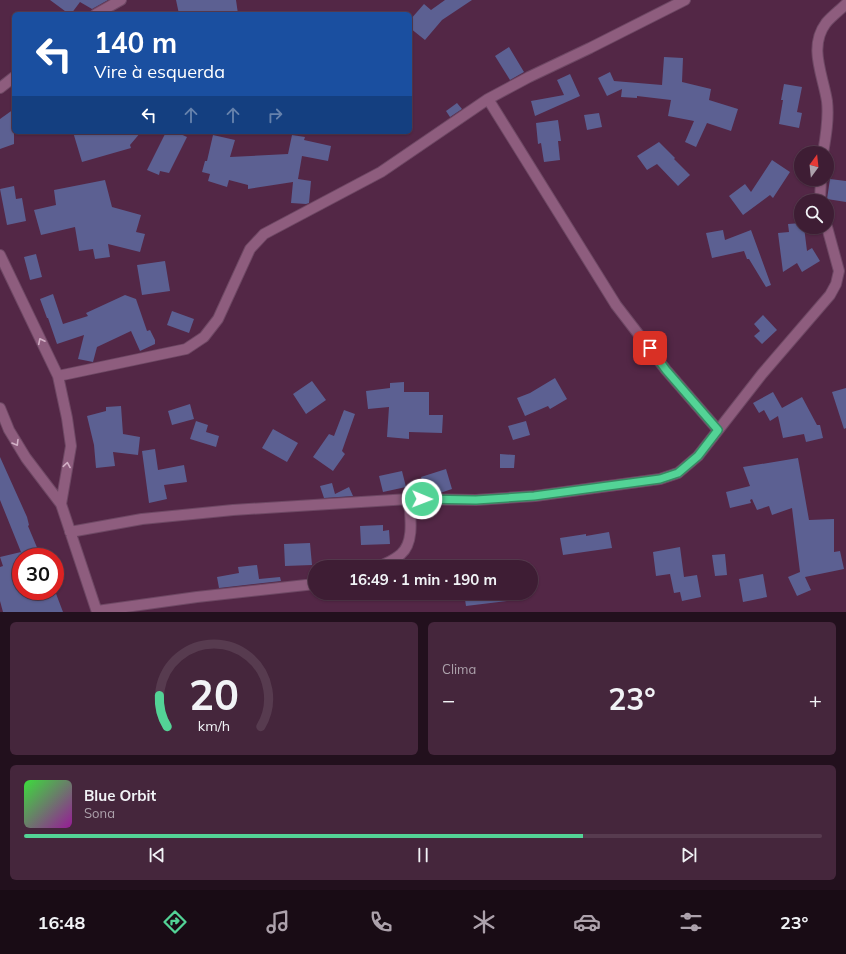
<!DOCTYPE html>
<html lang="pt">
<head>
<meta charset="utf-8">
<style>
  :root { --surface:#3e1d34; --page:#45263c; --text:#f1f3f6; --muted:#ada2ac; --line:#573b4f; --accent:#53d396 }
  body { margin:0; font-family:Mulish,sans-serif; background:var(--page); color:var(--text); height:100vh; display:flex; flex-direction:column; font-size:15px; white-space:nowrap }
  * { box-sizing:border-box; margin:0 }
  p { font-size:13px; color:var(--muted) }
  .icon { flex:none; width:22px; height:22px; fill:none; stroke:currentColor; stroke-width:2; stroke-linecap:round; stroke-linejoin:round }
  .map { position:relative; height:612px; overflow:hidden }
  .side { display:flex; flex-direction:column; gap:10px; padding:10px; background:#22101d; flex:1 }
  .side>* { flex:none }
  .banner { position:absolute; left:12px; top:12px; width:400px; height:122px; border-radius:6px; box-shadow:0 1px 3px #0004,0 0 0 1px var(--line); background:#1a4fa0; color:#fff; overflow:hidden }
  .needle { width:26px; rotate:15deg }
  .tools { position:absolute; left:794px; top:146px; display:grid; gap:8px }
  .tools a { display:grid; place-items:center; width:40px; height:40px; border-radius:50%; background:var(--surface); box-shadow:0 1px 3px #0004,0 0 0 1px var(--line); font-size:20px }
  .speed { position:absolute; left:12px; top:548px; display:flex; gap:8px; font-size:20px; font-weight:700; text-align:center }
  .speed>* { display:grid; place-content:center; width:52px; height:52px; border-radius:50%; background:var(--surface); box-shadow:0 1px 3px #0004,0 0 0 1px var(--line); line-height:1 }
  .speed .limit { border:6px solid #d22; background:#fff; color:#111 }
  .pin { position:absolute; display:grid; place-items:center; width:34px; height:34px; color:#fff; margin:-17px; border-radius:8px; box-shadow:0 2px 6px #0006 }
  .me { position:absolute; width:44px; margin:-22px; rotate:91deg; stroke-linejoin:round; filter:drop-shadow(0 0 3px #0008) }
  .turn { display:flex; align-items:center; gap:14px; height:84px; padding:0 16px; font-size:18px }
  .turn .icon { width:52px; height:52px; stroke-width:2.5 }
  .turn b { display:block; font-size:28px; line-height:34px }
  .lanes { display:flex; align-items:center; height:38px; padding:0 16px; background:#0003; justify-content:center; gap:20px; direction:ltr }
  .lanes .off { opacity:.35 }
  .big { font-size:30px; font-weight:700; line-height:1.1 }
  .side .tile { flex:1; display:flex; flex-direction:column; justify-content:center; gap:6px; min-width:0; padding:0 14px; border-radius:6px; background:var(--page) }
  .side .dial { align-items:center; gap:0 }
  .dial svg { height:104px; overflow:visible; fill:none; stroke:var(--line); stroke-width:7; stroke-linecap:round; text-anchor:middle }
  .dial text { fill:var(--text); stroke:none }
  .song { display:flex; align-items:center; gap:12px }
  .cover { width:48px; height:48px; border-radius:6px; background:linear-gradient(135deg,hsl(120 70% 55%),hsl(300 70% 35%)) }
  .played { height:4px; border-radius:2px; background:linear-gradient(90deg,var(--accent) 70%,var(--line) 70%) }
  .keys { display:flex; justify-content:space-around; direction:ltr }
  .heat { display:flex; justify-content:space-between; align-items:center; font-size:22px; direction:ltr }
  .side .tiles { flex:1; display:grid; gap:10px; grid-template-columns:1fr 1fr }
  .tile:last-child { grid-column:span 2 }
  .trip { position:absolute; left:308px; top:560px; width:230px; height:40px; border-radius:20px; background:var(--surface); box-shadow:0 1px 3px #0004,0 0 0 1px var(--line); font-weight:700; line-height:40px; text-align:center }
  .tab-bar { display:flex; height:64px; justify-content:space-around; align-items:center; background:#190c15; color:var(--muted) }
  .tab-bar .icon { width:28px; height:28px }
  .tab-bar .active { color:var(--accent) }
  .tab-bar b { font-size:18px; color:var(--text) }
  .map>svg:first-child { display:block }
  .building { fill:#5c6092 }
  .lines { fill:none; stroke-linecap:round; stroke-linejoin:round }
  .minor-casing { stroke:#6e4864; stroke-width:12 }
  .minor { stroke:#8e5d7e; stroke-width:10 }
  .oneway { stroke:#d2b0c6 }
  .route-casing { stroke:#368962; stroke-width:10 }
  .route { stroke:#53d396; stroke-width:7 }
</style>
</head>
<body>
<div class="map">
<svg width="846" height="612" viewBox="0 0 846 612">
  <rect width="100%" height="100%" fill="#532746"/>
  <path class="building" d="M 50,0 L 108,0 L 92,9 L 80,2 L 71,14 L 69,14 Z
    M 176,0 L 236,0 L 238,14 L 179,14 Z
    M 445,0 L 472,0 L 442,20 L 425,40 L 410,28 L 410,20 L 424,4 L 431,10 Z
    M 509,47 L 524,72 L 510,80 L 495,56 Z
    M 664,57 L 683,58 L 682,82 L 711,89 L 709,100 L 738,109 L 731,131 L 707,123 L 696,147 L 685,142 L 694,121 L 668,116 L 671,100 L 637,96 L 637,98 L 621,97 L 622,89 L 607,96 L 598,78 L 610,72 L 614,81 L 662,85 Z
    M 570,74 L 580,96 L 535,116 L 531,101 L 564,95 L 557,80 Z
    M 784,84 L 802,87 L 797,112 L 802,113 L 799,128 L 779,124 L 783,100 L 781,100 Z
    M 457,103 L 462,109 L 450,117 L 446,111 Z
    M 14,109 L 14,144 L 0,149 L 0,119 Z
    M 599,113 L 602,127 L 587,130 L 584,115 Z
    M 558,120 L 561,141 L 558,141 L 560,160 L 544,162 L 541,143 L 538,144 L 536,123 Z
    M 73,132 L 141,132 L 130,145 L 131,148 L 82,162 Z
    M 166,132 L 176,132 L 187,137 L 169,173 L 160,171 L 159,175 L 147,170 Z
    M 213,135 L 235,140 L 230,157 L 288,154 L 292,135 L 305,137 L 304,140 L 331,146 L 328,161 L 302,156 L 298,179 L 311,181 L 309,203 L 306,204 L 291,203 L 293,182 L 248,189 L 248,185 L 229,180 L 227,187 L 208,181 L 210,174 L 202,172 L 205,161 L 207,161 Z
    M 659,142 L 675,158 L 674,159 L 690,175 L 678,186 L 657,164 L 647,170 L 637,156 Z
    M 772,160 L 790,172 L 773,198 L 770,195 L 743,215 L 729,196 L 745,184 L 751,192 Z
    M 830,179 L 846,181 L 846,202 L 827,199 Z
    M 105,180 L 112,207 L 141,215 L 136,232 L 145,234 L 140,252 L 108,244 L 110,257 L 95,259 L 93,249 L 79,251 L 75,227 L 41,235 L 34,210 L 56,205 L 54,190 Z
    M 14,186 L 16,199 L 22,198 L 26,221 L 7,225 L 0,189 Z
    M 801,223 L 801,227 L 804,227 L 807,251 L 812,248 L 820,261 L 802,272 L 797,263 L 783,272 L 778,233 L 789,232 L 788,224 Z
    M 723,230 L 725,240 L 751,230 L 771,285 L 766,287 L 749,259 L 747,259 L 744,251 L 712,258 L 706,233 Z
    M 36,254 L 42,277 L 30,280 L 24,257 Z
    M 165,261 L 170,291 L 142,295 L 137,265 Z
    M 53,294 L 63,324 L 88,316 L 86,313 L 125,295 L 136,299 L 147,331 L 150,330 L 155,340 L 155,344 L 140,351 L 131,331 L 97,347 L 93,362 L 78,359 L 84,335 L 57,344 L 48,318 L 47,318 L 40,299 Z
    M 172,311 L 194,319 L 189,333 L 167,325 Z
    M 763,315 L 777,330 L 762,344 L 754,336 L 760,331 L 754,324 Z
    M 555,378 L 567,399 L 550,409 L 548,406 L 525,416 L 517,398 L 530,393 Z
    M 312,381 L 326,400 L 306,414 L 293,394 Z
    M 404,382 L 404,392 L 429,392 L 429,415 L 443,415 L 442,433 L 409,432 L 409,439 L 387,437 L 389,407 L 368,409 L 366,391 L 390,388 L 390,383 Z
    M 846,388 L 846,428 L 844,429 L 832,392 Z
    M 773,392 L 782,408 L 802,397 L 817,425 L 820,425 L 823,438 L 806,442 L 804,434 L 783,438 L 778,416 L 770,421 L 764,410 L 759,413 L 753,403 Z
    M 190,404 L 194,419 L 172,425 L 168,411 Z
    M 121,406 L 123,434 L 140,437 L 138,455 L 113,452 L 115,466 L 96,468 L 94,445 L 87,416 L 106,411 L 106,407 Z
    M 344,410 L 355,414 L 342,451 L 345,454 L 333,471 L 313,457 L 329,434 L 334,436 Z
    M 196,421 L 208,425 L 206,432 L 219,436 L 216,447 L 190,439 Z
    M 526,421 L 530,435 L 513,440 L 508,426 Z
    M 273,429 L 298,443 L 287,462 L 262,448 Z
    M 155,449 L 158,470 L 184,465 L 187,482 L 164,485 L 167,499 L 149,503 L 142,451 Z
    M 500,454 L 515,455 L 514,468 L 500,468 Z
    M 0,457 L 27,517 L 29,525 L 28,526 L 41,557 L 23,557 L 0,500 Z
    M 798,458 L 809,520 L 834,519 L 834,552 L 840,551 L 844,569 L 805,577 L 811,590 L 797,596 L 788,577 L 800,572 L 792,508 L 772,515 L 769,506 L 757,510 L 752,499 L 750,500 L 751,503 L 730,508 L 726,492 L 750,486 L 743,467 Z
    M 446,469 L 452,489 L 440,493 L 426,493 L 421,477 Z
    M 402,471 L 406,487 L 383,492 L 379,476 Z
    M 332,483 L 335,494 L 349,487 L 353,496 L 324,498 L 320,486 Z
    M 383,525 L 383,531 L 389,530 L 390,544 L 361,545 L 360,526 Z
    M 609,532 L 612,548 L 563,555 L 560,538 L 586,534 L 586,536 Z
    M 310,543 L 312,565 L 285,566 L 284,544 Z
    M 680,547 L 684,577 L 697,575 L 701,597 L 682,601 L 680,592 L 674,593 L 670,574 L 656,576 L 653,552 Z
    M 21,552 L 21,591 L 55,591 L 63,612 L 3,612 L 0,601 L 0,567 L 3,566 L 0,557 Z
    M 725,554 L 727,575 L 715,576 L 712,555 Z
    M 257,565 L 259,579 L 280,577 L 281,581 L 219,588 L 217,577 L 239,573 L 238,567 Z
    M 763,574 L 767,597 L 743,602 L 739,579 Z
    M 464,593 L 507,593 L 507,601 L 466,606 Z"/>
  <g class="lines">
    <defs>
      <path id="minor" d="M 96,14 L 121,0
        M 0,88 L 14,77
        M 488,99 L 616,305 L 666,370 L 718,430
        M 823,153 C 826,136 829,118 827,101 C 823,75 808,47 826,23 C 832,16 840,10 846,4
        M 820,201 L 821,179
        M 0,255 L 58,376 L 67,418 L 71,446 L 61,504
        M 58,376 L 186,349 L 204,337 L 218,319 L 250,249 L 264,234 L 381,172 L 488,99 L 529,77 L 590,48 L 685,0
        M 0,408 L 9,430 L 26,458 L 61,504 L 97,612
        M 70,532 L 142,519 L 233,510 L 409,499 L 476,500 L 535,496 L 660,479 L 678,473 L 698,456 L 762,374 L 830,295 L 836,284 L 839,271 L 827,227
        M 379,567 C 386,563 395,560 401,554 C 415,542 410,515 409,499
        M 97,611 L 197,597 L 315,584"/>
    </defs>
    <use href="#minor" class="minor-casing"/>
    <use href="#minor" class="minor"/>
  </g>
  <defs><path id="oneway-chevron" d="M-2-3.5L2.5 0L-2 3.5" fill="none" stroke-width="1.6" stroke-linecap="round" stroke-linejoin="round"/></defs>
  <g class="oneway">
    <use href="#oneway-chevron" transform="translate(41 341) rotate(-116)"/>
    <use href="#oneway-chevron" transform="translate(16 443) rotate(59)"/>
    <use href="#oneway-chevron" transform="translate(67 465) rotate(-81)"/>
  </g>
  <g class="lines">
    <defs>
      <path id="route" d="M 422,499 L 476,500 L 534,496 L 660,479 L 678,473 L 698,456 L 718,430 L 666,370 L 650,348"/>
    </defs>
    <use href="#route" class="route-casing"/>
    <use href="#route" class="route"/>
  </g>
</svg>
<div class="tools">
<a><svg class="needle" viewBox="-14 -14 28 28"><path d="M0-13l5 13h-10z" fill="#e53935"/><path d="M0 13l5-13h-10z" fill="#ada2ac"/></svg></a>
<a><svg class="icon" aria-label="search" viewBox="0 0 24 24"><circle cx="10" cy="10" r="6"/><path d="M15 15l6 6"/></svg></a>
</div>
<div class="speed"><div class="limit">30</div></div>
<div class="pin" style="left:650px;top:348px;background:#d93025"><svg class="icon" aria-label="arrive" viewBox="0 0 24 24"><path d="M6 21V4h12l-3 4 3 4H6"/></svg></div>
<svg class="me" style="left:422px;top:499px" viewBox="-20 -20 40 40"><circle r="17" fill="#53d396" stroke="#fff" stroke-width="3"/><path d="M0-11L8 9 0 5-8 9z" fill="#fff"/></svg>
<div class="trip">16:49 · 1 min · 190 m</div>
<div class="banner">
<div class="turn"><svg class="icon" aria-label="left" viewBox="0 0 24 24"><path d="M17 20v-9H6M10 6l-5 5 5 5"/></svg><div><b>140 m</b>Vire à esquerda</div></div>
<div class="lanes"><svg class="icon" aria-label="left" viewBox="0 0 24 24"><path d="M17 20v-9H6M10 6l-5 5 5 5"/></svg><svg class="icon off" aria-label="ahead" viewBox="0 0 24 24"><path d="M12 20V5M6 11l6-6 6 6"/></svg><svg class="icon off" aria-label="ahead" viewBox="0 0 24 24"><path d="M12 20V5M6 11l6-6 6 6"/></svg><svg class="icon off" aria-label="right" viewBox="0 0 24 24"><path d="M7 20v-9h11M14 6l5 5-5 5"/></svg></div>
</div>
</div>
<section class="side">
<div class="tiles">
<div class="tile dial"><svg viewBox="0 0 100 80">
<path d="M14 69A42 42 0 1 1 86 69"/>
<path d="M14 69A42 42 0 0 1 8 45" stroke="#53d396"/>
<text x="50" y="56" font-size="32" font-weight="700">20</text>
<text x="50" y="72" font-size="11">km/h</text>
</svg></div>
<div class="tile"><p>Clima</p>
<div class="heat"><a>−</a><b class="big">23°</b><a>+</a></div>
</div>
<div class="tile">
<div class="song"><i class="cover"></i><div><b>Blue Orbit</b><p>Sona</p></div></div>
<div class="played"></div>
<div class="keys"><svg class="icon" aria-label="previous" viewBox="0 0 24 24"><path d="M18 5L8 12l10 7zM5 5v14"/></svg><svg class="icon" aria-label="pause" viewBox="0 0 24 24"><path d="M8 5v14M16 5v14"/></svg><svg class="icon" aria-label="next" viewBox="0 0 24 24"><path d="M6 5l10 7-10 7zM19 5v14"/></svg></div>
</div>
</div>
</section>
<nav class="tab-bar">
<b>16:48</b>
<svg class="icon active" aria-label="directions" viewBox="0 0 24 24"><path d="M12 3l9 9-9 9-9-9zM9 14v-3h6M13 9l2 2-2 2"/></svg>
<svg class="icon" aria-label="music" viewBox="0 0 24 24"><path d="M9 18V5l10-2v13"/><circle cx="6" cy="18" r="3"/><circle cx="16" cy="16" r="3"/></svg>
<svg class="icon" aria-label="phone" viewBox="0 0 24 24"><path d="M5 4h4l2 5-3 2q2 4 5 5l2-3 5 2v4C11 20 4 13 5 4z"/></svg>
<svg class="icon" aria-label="climate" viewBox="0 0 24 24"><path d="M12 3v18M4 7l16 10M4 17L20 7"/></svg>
<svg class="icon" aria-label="car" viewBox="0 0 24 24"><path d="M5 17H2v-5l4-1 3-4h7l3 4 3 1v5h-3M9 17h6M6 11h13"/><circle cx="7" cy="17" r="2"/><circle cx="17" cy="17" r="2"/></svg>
<svg class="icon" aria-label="filters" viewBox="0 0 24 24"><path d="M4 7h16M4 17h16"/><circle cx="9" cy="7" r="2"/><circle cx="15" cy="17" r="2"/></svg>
<b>23°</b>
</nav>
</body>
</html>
